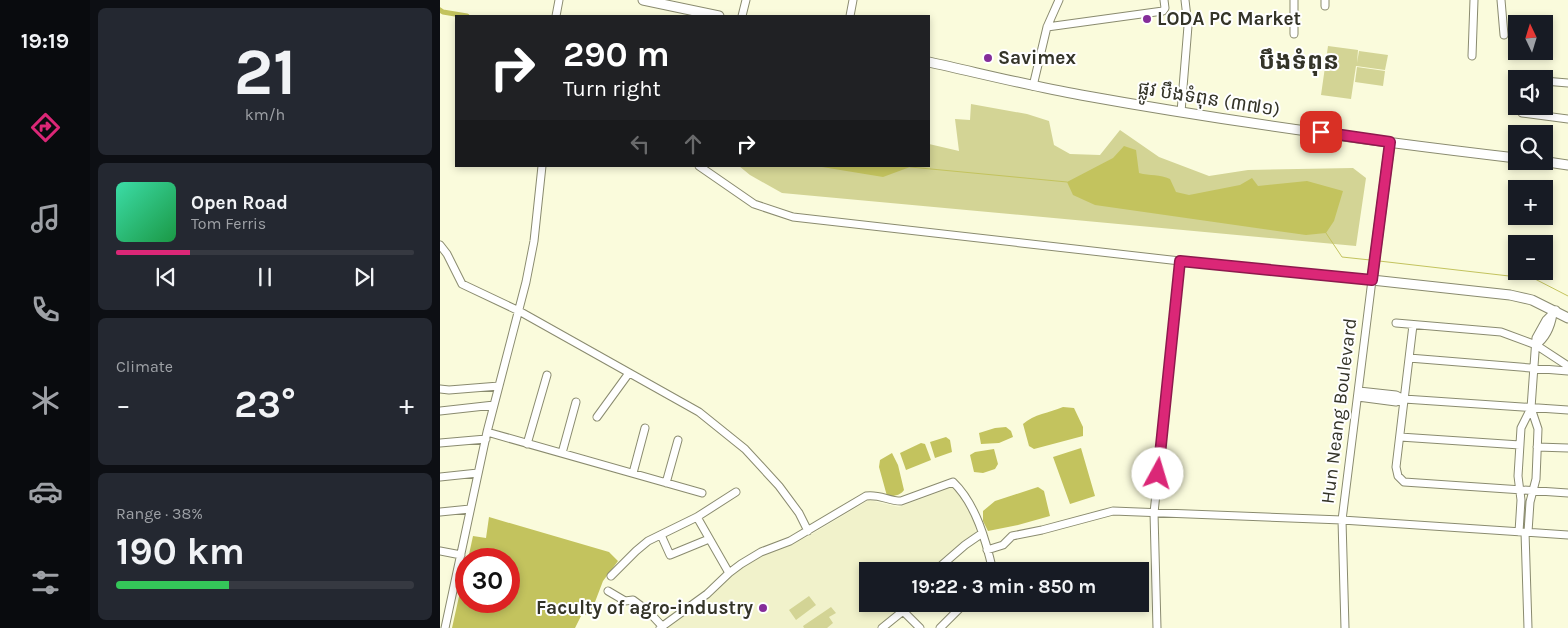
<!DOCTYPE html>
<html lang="en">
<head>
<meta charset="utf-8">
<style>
  :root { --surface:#171b24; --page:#242831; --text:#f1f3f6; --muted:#9ea1a6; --line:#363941; --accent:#db2777 }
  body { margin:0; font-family:Karla,"Noto Sans Khmer",sans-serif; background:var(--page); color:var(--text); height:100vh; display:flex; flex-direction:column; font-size:19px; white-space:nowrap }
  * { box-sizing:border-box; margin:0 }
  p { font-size:16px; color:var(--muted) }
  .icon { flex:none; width:28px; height:28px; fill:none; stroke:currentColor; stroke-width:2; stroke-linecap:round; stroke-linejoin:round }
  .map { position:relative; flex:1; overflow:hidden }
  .side { display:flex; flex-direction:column; gap:8px; padding:8px; background:#0d0f14; width:350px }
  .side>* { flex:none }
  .hud { position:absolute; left:15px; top:15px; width:475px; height:152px; border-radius:0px; box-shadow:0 2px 8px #0003; background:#202124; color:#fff; overflow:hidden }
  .needle { width:32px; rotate:356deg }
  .controls { position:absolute; left:1068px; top:15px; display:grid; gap:10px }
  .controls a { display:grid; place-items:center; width:45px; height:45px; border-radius:0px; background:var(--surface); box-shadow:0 2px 8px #0003; font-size:25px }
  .speed { position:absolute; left:15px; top:548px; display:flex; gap:10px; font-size:25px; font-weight:700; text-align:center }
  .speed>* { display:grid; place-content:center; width:65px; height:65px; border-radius:50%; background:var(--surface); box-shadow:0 2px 8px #0003; line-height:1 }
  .speed .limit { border:8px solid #d22; background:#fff; color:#111 }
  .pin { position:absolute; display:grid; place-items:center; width:42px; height:42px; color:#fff; margin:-21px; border-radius:10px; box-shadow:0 2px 8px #0006 }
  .me { position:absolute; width:55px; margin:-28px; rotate:6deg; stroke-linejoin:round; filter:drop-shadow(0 0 4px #0008) }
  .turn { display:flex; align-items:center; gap:18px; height:105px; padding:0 25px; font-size:22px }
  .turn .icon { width:65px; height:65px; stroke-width:2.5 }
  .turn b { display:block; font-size:35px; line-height:42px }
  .lanes { display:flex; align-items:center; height:48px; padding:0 25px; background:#0003; justify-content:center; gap:25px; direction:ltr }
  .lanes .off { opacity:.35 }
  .big { font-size:38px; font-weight:700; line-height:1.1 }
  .side .card { flex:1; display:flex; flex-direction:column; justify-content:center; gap:8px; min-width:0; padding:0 18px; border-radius:8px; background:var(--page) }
  .side .dial { align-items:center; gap:0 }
  .dial b { font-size:65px; line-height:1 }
  .song { display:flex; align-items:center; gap:15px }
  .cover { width:60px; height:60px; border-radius:8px; background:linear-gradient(135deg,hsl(160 70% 55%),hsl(140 70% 35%)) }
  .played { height:5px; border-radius:2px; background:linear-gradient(90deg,var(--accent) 25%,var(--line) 25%) }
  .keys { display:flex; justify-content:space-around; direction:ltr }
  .heat { display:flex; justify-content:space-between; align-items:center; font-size:28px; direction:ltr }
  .charge { height:8px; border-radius:4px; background:linear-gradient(90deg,#34c759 38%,var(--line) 0) }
  .trip { position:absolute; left:419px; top:562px; width:290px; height:50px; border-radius:0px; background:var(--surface); box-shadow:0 2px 8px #0003; font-weight:700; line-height:50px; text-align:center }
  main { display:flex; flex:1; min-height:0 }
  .tab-bar { display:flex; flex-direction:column; width:90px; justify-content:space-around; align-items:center; background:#090b0e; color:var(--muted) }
  .tab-bar .icon { width:35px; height:35px }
  .tab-bar .current { color:var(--accent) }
  .tab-bar b { font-size:22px; color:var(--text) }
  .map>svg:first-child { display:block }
  .built { fill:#f1f2cb }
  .green { fill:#d3d495 }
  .water { fill:#c3c35e }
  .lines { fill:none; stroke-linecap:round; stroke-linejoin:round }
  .stream { stroke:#c3c35e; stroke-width:1 }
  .canal { stroke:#c3c35e; stroke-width:5 }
  .minor-casing { stroke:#8a8b6f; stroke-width:9 }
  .major-casing { stroke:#8a8b6f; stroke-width:11 }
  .minor { stroke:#fff; stroke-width:7 }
  .major { stroke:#fff; stroke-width:9 }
  .route-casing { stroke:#8e194d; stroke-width:12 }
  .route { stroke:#db2777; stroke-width:9 }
  .poi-dot { fill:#852d9a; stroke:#fff; stroke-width:2 }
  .labels { text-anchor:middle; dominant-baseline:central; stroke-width:4; stroke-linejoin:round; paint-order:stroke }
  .poi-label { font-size:19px; font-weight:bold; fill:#343428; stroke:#fff; text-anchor:start }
  .street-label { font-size:19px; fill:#343428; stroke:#fff }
  .district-label { font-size:24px; font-weight:bold; fill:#343428; stroke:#fff }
</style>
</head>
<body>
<main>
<nav class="tab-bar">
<b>19:19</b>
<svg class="icon current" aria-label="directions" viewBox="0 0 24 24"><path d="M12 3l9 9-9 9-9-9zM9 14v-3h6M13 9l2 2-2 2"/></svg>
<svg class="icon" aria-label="music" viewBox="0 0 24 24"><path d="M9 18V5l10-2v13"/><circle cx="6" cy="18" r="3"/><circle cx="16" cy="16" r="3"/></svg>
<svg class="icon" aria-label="phone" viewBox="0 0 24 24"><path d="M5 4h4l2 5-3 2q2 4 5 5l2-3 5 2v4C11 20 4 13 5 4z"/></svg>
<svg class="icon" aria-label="climate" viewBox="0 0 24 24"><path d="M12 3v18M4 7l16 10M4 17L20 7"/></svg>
<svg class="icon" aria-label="car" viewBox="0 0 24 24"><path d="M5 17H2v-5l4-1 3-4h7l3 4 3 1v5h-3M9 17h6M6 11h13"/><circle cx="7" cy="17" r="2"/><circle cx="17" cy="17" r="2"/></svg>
<svg class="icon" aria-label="filters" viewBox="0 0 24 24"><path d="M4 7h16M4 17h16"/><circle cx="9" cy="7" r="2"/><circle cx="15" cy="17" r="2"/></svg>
</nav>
<section class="side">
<div class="card dial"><b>21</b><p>km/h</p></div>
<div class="card">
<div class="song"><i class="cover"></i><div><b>Open Road</b><p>Tom Ferris</p></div></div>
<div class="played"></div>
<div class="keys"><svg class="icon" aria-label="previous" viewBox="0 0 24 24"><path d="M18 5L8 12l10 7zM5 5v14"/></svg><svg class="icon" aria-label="pause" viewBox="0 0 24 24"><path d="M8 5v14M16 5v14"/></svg><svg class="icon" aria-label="next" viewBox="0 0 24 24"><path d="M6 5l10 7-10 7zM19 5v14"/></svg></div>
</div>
<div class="card"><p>Climate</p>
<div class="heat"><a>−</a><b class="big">23°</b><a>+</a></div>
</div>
<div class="card"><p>Range · 38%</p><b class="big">190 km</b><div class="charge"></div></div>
</section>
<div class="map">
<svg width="1128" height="628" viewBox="0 0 1128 628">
  <rect width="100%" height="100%" fill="#fafbdc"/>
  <path class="built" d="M 513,487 L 526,505 L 535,524 L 536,534 L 493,571 L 428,571 L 428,604 L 464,604 L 460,614 L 441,628 L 227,628 L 270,596 L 301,567 L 317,558 L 367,537 L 429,500 L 459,507 Z"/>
  <path class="green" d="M 888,46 L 918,50 L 917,63 L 919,51 L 948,55 L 945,70 L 916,66 L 911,99 L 881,95 Z
    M 917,67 L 945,71 L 943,86 L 915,82 Z
    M 531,104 L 587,114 L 609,121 L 614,145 L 630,154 L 660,155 L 680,130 L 719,157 L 769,176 L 808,170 L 913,168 L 926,178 L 916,246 L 342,193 L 310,175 L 299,166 L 489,166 L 489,144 L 519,151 L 515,119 L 530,120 Z
    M 369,596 L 376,605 L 356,620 L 349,610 Z
    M 391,607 L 396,613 L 389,617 L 393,623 L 387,628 L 364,628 L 363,626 Z"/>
  <path class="water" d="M 684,146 L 696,150 L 699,173 C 710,176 720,174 730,179 L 736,192 L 749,195 L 800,185 L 812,178 L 818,186 L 867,181 L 903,191 L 894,221 L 886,233 L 866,235 L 655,205 L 633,195 L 627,182 L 673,158 Z
    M 376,166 L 470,166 L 470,167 L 443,177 Z
    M 623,407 L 634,408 L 643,427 L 643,436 L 594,449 L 589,446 L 583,424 C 594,414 609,413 623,407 Z
    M 566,427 L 571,431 L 573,437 L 559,443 L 541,444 L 539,433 L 555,428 Z
    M 506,437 L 510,440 L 512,452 L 495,458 L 490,442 Z
    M 481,443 L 485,444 L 491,460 L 466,470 L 460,453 Z
    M 641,448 L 655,496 L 630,504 L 613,457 Z
    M 554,449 L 558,464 L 555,469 L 543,473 L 534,472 L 530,455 L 535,452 Z
    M 452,453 L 458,465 L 464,490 C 461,495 453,497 447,496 L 439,467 L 440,460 Z
    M 598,487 L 604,491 L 610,516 L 578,525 L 548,531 L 543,521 L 543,511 L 555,501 Z
    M 49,517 L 169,552 L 178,561 L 163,581 L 150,615 L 142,614 L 135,628 L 12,628 L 26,565 L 26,601 L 69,601 L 69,559 L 28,559 L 33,536 L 46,538 Z"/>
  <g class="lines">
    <path class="stream" d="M 470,167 L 627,182
      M 886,233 L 902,257 L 930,260
      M 939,261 L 1095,279 L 1128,296"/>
    <path class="canal" d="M 0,10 L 3,12 L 27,16"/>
    <defs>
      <path id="minor" d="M 885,0 L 885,6
        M 1061,0 L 1064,35
        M 116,16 L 119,0
        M 302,16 L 306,0
        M 410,16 L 413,0
        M 607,27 L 723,11 L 725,8 L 724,0
        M 854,34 L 854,0
        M 1032,56 L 1034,0
        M 1104,81 L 1128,83
        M 593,86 L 607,27 L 619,0
        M 741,112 L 748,26 L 745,0
        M 1082,113 L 1128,119
        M 259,166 L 314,204 L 353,217 L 740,261 L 932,280 L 902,520 L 905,628
        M 0,245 L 7,254 L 22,284 L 79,311 L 259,412 L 305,449 L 339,486 L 359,513 L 368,531
        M 956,323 L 1061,332 L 1096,345 L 1128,366
        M 973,325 L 956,467 L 958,476 L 964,482 L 1128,493
        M 1096,345 C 1106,338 1111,326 1113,314
        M 969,358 L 1128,371
        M 0,389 L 9,390 L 59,386
        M 919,391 L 956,395 L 964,399 L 1128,410
        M 918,397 L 956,402 L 964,399
        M 0,411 L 54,405
        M 157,417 L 189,373
        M 47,432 L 262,493
        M 960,437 L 1080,445
        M 0,443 L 46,439
        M 87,444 L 107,375
        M 1097,447 L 1128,448
        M 122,453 L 136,402
        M 193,473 L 205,428
        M 0,477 L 38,473
        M 226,483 L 238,440
        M 0,512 L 30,509
        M 257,517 L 289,573
        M 1079,532 L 1081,500 L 1078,476 L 1081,428 L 1091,408 L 1096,338 L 1106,320 L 1116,310
        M 1085,532 L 1088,628
        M 1088,532 L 1090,502 L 1096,479 L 1098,429 L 1091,408
        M 221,535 L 230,555 L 269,539
        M 547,550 L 563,545 L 572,536 L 602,530 L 673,511 L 902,520 L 1128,535
        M 0,551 L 21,555
        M 495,571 L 525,545 L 541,534
        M 171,576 L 196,551 L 208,541 L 257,517 L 296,492
        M 168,591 L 185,601 L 193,600 L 208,611 L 222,626
        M 463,611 L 480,628
        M 5,628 L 47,432 L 86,282 L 94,241 L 102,166
        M 220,628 L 267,594 L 289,573 L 301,564 L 321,552 L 350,541 L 426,496 C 440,494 448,501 461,501 L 513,482 C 536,504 546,541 553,571
        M 442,628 L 463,611 L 467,604
        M 500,628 L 524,604
        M 717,628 L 714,513 L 740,261"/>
      <path id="major" d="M 203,0 L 279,16
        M 489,62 C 539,73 590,86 641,95 C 785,121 931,141 1076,158
        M 950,142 L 932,280 L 1070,295 L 1092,300 L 1128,318
        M 1101,161 L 1128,165"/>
    </defs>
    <use href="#minor" class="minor-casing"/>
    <use href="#major" class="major-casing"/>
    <use href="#minor" class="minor"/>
    <use href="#major" class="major"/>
  </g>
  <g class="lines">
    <defs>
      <path id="route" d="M 718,474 L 740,261 L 932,280 L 950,142 L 881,132"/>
    </defs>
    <use href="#route" class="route-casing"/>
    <use href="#route" class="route"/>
  </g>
  <g class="poi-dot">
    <circle cx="707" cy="19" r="5"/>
    <circle cx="548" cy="58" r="5"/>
    <circle cx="323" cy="608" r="5"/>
  </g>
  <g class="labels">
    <g class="poi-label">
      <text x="717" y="19">LODA PC Market</text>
      <text x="558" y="58">Savimex</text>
      <text x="313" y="608" text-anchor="end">Faculty of agro-industry</text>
    </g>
    <g class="street-label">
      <text transform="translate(769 99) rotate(9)">ផ្លូវ បឹងទំពុន (៣៧១)</text>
      <text transform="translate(899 411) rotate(-83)">Hun Neang Boulevard</text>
    </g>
    <g class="district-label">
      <text x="859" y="61">បឹងទំពុន</text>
    </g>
  </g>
</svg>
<div class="controls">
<a><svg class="needle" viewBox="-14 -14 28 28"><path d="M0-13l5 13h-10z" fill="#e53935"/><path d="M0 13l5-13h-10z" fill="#9ea1a6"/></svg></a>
<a><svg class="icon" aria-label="sound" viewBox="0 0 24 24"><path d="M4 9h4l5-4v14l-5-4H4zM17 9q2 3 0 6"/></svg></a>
<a><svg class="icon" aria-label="search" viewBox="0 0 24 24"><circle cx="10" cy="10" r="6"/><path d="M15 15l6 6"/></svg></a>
<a>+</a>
<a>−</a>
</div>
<div class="speed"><div class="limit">30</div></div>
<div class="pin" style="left:881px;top:132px;background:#d93025"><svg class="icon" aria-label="arrive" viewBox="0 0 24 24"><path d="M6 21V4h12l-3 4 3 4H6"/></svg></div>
<svg class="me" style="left:718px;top:474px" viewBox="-20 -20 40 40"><circle r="19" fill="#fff"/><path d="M0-13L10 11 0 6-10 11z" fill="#db2777"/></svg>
<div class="trip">19:22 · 3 min · 850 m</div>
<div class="hud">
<div class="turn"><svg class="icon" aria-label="right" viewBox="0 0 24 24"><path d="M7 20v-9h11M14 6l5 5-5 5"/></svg><div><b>290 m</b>Turn right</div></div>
<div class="lanes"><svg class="icon off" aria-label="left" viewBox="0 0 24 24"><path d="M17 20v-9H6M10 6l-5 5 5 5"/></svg><svg class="icon off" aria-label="ahead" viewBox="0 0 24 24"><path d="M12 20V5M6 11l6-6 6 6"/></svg><svg class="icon" aria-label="right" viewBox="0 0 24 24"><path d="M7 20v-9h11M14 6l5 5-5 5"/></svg></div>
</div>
</div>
</main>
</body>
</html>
